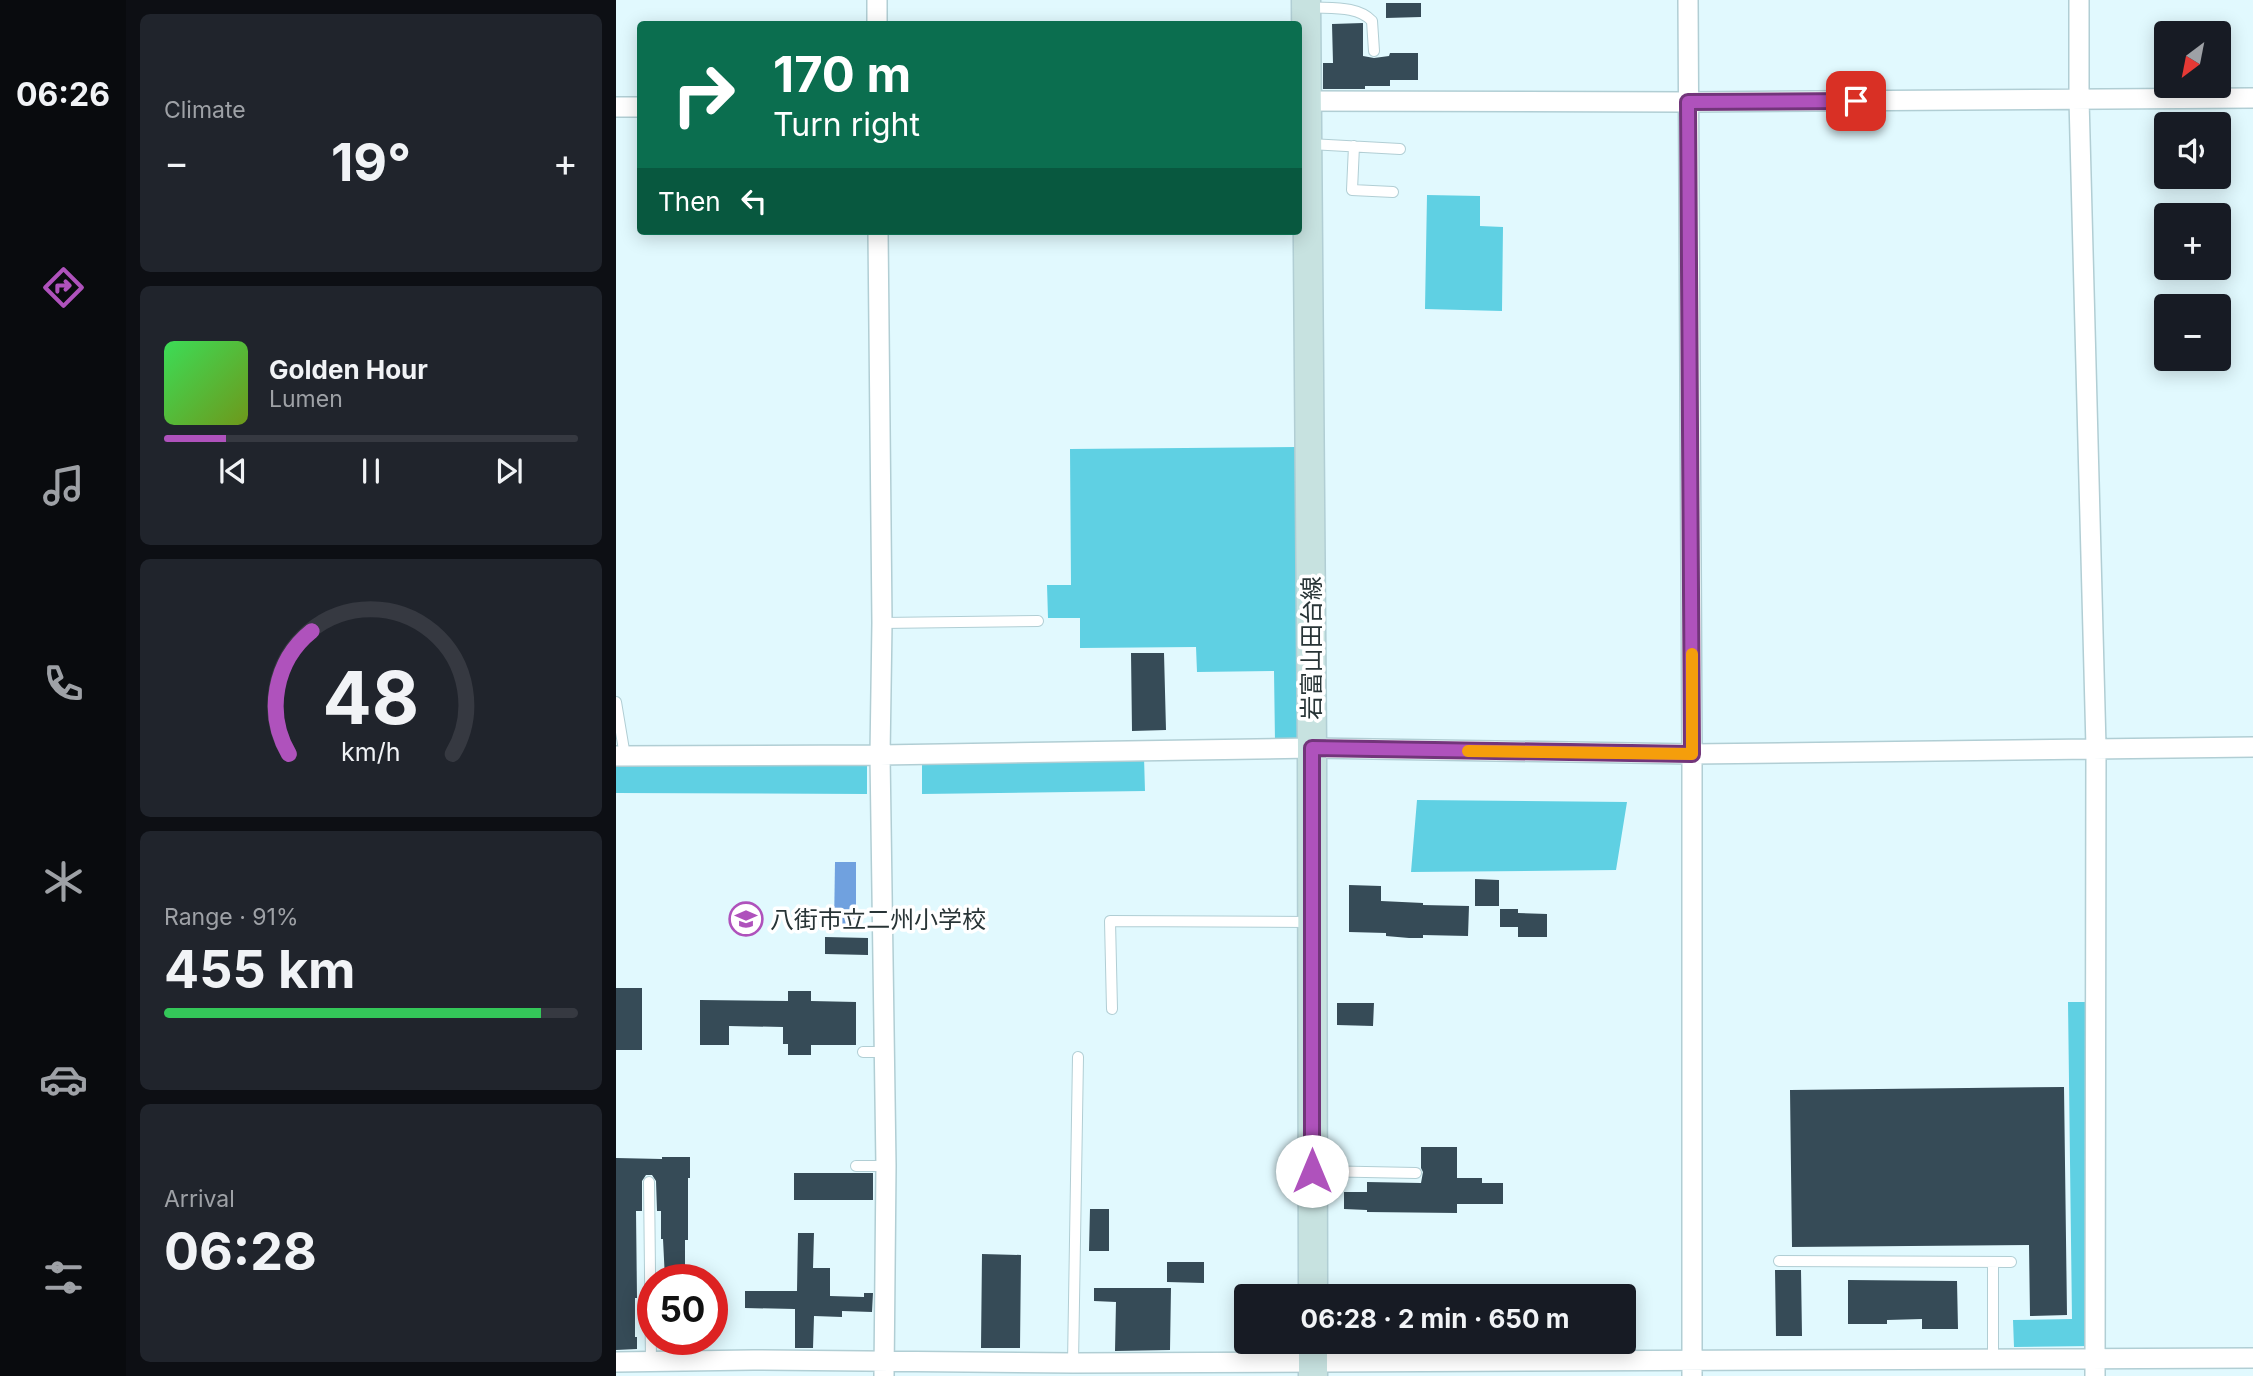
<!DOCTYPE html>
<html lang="en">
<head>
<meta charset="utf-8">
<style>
  :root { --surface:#171b24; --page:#20242c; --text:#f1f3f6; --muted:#9ea1a6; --line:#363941; --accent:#af52bc }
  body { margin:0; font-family:Inter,"Noto Sans JP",sans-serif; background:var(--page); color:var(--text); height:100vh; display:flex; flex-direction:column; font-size:26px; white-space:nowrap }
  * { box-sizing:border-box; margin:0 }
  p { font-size:23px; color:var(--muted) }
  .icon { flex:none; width:38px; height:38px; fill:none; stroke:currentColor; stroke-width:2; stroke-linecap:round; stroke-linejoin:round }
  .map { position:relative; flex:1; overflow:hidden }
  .sheet { display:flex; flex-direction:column; gap:14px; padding:14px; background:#0d0f14; width:490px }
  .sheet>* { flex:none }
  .hud { position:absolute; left:21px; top:21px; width:665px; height:214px; border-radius:7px; box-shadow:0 4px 18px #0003; background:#0b6e4f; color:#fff; overflow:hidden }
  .needle { width:46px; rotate:212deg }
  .buttons { position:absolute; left:1538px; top:21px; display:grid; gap:14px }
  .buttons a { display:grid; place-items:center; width:77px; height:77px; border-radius:7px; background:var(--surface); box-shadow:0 4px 18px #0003; font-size:35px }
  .speed { position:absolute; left:21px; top:1264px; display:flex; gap:14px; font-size:35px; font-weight:700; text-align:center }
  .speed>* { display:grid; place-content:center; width:91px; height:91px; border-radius:50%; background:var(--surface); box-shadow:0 4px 18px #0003; line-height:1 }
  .speed .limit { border:10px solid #d22; background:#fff; color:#111 }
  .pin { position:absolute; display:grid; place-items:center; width:60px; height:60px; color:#fff; margin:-30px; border-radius:14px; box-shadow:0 4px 10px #0006 }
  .me { position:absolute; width:77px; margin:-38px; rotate:0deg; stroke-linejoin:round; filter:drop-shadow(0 0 5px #0008) }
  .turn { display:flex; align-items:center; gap:24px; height:147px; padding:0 21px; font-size:32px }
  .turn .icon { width:91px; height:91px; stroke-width:2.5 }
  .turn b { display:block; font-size:49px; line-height:60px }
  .then { display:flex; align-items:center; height:66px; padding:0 21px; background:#0003; gap:14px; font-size:26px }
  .big { font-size:52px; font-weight:700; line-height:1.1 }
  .sheet .card { flex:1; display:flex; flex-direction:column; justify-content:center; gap:10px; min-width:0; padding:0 24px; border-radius:10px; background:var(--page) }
  .sheet .dial { align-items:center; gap:0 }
  .dial svg { height:182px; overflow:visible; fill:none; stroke:var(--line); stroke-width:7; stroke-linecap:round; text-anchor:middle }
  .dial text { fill:var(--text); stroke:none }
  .song { display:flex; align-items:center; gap:21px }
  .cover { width:84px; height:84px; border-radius:10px; background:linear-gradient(135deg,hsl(130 70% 55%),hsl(80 70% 35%)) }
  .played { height:7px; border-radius:4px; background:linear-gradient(90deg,var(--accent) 15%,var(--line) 15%) }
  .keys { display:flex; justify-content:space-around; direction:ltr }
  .heat { display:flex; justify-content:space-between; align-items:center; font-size:38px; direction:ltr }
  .charge { height:10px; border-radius:5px; background:linear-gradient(90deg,#34c759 91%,var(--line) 0) }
  .trip { position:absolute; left:618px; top:1284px; width:402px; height:70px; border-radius:7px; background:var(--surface); box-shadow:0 4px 18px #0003; font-weight:700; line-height:70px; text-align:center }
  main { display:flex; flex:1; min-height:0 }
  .menu { display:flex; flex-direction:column; width:126px; justify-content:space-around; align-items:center; background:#090b0e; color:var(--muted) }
  .menu .icon { width:49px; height:49px }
  .menu .active { color:var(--accent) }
  .menu b { font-size:32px; color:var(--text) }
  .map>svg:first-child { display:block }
  .forest { fill:#5fd0e3 }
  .water { fill:#70a1df }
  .building { fill:#364b57 }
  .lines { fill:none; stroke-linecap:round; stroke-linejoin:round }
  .lane-casing { stroke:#b1ced4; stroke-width:12 }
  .street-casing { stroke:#b1ced4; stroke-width:22 }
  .secondary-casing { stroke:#b1ced4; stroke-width:31 }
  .lane { stroke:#fff; stroke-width:10 }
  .street { stroke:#fff; stroke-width:19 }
  .secondary { stroke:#c7e2e0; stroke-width:28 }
  .route-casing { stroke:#72357a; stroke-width:18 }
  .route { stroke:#af52bc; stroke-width:12 }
  .slow { stroke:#f59e0b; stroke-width:12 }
  .labels { text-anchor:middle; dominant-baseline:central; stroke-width:7; stroke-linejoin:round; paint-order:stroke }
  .street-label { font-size:24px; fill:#283436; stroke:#fff }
  .poi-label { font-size:24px; fill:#283436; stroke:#fff; text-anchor:start }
</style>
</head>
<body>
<main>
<nav class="menu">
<b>06:26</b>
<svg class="icon active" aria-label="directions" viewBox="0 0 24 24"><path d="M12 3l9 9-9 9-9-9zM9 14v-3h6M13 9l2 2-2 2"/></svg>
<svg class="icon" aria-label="music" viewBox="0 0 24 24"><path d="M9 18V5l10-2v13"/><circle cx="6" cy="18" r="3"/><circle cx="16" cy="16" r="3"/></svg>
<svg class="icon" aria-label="phone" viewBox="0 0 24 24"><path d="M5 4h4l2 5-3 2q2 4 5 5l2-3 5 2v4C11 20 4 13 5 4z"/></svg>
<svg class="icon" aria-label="climate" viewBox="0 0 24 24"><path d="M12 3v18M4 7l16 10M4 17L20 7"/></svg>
<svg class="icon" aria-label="car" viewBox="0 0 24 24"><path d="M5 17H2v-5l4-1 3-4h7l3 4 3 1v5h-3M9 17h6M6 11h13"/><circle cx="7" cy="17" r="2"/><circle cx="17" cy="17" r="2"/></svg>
<svg class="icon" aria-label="filters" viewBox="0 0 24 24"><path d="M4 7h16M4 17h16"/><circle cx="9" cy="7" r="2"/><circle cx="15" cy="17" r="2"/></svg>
</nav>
<section class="sheet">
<div class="card"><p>Climate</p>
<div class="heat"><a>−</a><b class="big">19°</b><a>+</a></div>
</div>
<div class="card">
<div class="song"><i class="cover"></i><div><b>Golden Hour</b><p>Lumen</p></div></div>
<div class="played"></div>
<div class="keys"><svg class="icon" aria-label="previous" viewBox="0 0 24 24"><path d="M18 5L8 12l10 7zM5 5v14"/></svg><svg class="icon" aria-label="pause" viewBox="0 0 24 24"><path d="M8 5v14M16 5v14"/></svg><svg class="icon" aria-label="next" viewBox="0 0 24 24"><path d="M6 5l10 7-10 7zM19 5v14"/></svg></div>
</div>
<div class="card dial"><svg viewBox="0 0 100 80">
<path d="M14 69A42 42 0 1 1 86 69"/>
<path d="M14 69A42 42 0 0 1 24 15" stroke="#af52bc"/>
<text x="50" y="56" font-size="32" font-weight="700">48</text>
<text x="50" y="72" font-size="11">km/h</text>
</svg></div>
<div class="card"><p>Range · 91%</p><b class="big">455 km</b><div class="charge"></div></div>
<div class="card"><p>Arrival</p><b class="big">06:28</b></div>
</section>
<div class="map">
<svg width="1637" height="1376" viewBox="0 0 1637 1376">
  <rect width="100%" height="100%" fill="#e1f9fe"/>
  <path class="forest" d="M 811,195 L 864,196 L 864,226 L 887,227 L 886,311 L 809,309 Z
    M 681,447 L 685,742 L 659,742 L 658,671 L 581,672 L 580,647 L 464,648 L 464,618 L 432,618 L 431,585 L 455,585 L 454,449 Z
    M 528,757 L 529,791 L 306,794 L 306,759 Z
    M 0,765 L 251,766 L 251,794 L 0,793 Z
    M 801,800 L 1011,802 L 1000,870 L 795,872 Z
    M 1452,1002 L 1469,1002 L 1474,1346 L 1398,1347 L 1397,1320 L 1456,1319 Z"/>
  <path class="water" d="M 219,862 L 240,862 L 240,926 L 218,926 Z"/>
  <path class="building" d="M 770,3 L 805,3 L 805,17 L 770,18 Z
    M 747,23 L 747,56 L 758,58 L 773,56 L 774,53 L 802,53 L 802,80 L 774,80 L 774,86 L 749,86 L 749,89 L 707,89 L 707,63 L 717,63 L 716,24 Z
    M 515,653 L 548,653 L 550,730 L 516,731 Z
    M 859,879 L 883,880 L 883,906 L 859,906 Z
    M 733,885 L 765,886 L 765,901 L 807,903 L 807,905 L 853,906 L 852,936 L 807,935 L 807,938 L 793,938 L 770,936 L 770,933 L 733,932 Z
    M 884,909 L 902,909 L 902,913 L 931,914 L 931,937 L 902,937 L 902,927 L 884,927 Z
    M 209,937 L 252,938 L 252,955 L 209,954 Z
    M 0,988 L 26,988 L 26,1050 L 0,1050 Z
    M 172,991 L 195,991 L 195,1001 L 240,1002 L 240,1045 L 195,1045 L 195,1055 L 172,1055 L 172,1044 L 167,1044 L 167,1027 L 113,1026 L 113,1045 L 84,1045 L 84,1000 L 172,1001 Z
    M 721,1003 L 758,1003 L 757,1026 L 721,1025 Z
    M 1448,1087 L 1451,1315 L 1414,1316 L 1413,1245 L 1176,1247 L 1174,1090 Z
    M 805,1147 L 841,1147 L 841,1178 L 866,1178 L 866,1183 L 887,1183 L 887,1204 L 841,1204 L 841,1213 L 751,1212 L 751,1210 L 728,1209 L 728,1192 L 751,1192 L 751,1182 L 805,1183 L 807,1172 L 805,1168 Z
    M 46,1157 L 74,1157 L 74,1178 L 72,1178 L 72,1240 L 69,1240 L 69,1279 L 49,1279 L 47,1239 L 45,1239 L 45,1211 L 41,1211 L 40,1181 L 36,1175 L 30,1175 L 26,1181 L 26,1211 L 20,1211 L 21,1298 L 19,1298 L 19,1337 L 21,1337 L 21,1349 L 0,1350 L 0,1158 L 46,1159 Z
    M 178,1173 L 257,1173 L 257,1200 L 178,1200 Z
    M 474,1209 L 493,1209 L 493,1251 L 473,1251 Z
    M 182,1233 L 198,1233 L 197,1268 L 214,1268 L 214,1296 L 248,1297 L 248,1293 L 257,1293 L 256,1312 L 226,1311 L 226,1317 L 198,1316 L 197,1348 L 179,1348 L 179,1309 L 129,1308 L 129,1291 L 181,1291 Z
    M 366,1254 L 405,1255 L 404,1348 L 365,1348 Z
    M 551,1262 L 588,1262 L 588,1283 L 551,1282 Z
    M 1159,1270 L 1185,1270 L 1186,1336 L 1160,1336 Z
    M 1232,1280 L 1341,1281 L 1342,1329 L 1306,1329 L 1306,1319 L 1271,1320 L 1271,1324 L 1232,1324 Z
    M 478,1288 L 555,1288 L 554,1350 L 499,1351 L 500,1302 L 478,1301 Z
    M 49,1339 L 78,1339 L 78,1349 L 49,1349 Z"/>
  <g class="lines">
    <defs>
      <path id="lane" d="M 692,7 C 713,9 741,5 756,21 L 758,51
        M 694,144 L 784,149
        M 738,146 L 736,190 L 777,192
        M 266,623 L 422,621
        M 0,702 L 9,756
        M 496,1009 L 494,921 L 692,922
        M 247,1052 L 268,1052
        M 240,1166 L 270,1166
        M 699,1171 L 800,1173
        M 33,1182 L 35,1361
        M 1163,1261 L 1395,1262
        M 1377,1359 L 1377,1262
        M 457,1363 L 462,1057"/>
      <path id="street" d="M 261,0 L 261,24
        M 1072,0 L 1076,754 L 1076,1376
        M 1463,0 L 1463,99 L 1480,747 L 1479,1376
        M 682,101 L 1072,102 L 1637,98
        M 0,107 L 24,107
        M 262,231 L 266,623 L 264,755 L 270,1166 L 268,1376
        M 0,756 L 264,755 L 696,748 L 1076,754 L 1637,747
        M 0,1362 L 137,1360 L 457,1363 L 1637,1358"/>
      <path id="secondary" d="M 690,0 L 696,748 L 697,1297
        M 697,1342 L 697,1376"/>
    </defs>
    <use href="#lane" class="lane-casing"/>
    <use href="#street" class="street-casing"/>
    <use href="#secondary" class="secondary-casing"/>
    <use href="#lane" class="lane"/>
    <use href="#street" class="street"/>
    <use href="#secondary" class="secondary"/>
  </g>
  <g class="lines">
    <defs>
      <path id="route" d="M 696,1171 L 696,748 L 1076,754 L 1072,102 L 1240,101"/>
    </defs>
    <use href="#route" class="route-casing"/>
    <use href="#route" class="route"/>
    <path class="slow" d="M 852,751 L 1076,754 L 1076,654"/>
  </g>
  <defs>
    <symbol id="school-ring" viewBox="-11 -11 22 22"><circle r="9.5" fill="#fff" stroke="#af52bc" stroke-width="1.5"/><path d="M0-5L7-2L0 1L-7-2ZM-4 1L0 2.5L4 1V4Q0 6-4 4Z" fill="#af52bc"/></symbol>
  </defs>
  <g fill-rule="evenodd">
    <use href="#school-ring" x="111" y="900" width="38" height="38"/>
  </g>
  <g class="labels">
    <g class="street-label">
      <text transform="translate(695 648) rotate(-90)">岩富山田台線</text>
    </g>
    <g class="poi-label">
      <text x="154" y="919">八街市立二州小学校</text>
    </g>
  </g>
</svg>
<div class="buttons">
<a><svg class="needle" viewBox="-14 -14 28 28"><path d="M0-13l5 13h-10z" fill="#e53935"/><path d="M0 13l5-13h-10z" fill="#9ea1a6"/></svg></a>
<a><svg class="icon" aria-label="sound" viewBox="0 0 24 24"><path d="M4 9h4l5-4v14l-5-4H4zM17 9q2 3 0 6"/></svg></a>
<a>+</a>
<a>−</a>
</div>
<div class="speed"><div class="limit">50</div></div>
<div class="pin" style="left:1240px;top:101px;background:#d93025"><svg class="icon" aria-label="arrive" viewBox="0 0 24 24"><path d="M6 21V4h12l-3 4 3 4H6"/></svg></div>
<svg class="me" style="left:696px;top:1171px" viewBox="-20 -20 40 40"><circle r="19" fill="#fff"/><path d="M0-13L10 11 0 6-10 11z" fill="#af52bc"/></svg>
<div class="trip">06:28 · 2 min · 650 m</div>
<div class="hud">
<div class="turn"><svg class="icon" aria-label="right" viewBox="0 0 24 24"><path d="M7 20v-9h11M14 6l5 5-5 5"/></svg><div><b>170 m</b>Turn right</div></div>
<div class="then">Then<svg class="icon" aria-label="left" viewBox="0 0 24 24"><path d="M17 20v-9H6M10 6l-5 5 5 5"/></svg></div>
</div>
</div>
</main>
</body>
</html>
